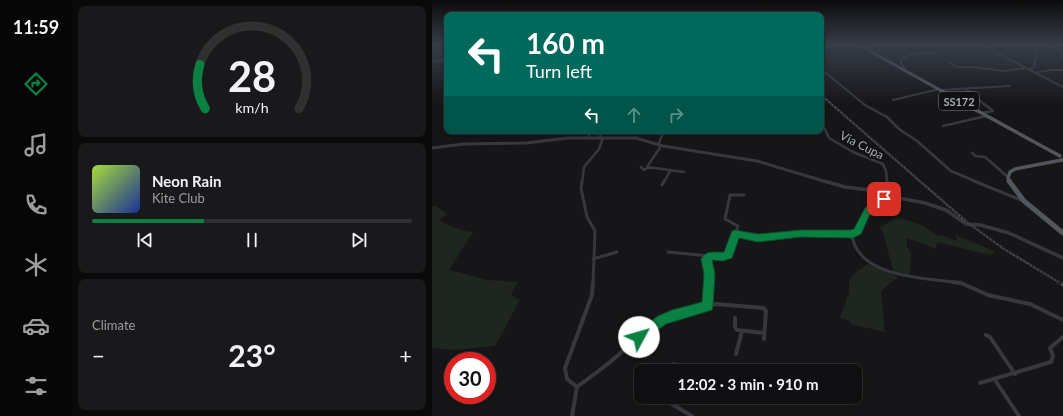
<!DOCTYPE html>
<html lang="en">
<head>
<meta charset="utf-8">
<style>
  :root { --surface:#101012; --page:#19191b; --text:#f1f3f6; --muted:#9c9d9f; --line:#303032; --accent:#0b8043 }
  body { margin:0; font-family:Lato,sans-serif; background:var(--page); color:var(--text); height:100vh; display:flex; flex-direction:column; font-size:15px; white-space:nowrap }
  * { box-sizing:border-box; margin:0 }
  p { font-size:13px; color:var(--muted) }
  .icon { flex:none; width:22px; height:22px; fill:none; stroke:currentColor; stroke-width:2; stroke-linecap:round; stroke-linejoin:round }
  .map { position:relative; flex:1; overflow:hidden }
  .sheet { display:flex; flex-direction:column; gap:6px; padding:6px; background:#09090a; width:360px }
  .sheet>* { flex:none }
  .top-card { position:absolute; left:12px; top:12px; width:380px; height:122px; border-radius:8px; box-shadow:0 2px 6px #0003,0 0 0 1px var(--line); background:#00695c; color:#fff; overflow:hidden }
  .speed { position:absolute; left:12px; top:352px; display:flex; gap:8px; font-size:20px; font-weight:700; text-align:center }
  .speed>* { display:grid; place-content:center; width:52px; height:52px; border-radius:50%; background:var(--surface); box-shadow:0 2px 6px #0003,0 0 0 1px var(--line); line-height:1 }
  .speed .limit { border:6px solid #d22; background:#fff; color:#111 }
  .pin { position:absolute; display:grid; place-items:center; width:34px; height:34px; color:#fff; margin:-17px; border-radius:8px; box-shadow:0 2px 6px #0006 }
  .me { position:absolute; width:44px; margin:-22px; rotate:51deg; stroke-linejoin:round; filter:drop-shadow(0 0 3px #0008) }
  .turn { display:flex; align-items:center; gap:14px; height:84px; padding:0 16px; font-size:18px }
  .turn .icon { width:52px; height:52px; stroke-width:2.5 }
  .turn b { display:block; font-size:28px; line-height:34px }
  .lanes { display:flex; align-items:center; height:38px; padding:0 16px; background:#0003; justify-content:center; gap:20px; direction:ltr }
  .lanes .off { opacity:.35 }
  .big { font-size:30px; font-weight:700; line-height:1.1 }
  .sheet .card { flex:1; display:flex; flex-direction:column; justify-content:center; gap:6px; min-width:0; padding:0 14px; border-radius:8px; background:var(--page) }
  .sheet .dial { align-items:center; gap:0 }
  .dial svg { height:104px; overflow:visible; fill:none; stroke:var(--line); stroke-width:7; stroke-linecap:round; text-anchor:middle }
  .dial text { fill:var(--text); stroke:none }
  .song { display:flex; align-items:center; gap:12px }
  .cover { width:48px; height:48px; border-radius:6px; background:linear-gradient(135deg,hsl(80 70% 55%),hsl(230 70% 35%)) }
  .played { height:4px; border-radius:2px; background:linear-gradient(90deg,var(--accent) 35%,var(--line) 35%) }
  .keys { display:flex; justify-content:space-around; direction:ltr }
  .heat { display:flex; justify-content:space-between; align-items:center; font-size:22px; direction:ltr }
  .trip { position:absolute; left:202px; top:364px; width:228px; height:40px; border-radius:8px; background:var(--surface); box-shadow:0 2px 6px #0003,0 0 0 1px var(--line); font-weight:700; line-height:40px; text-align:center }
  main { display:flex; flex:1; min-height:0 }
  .tab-bar { display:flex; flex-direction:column; width:72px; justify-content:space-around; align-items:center; background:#060607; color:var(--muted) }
  .tab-bar .icon { width:28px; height:28px }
  .tab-bar .active { color:var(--accent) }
  .tab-bar b { font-size:18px; color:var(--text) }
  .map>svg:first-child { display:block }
  .green { fill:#1e261f }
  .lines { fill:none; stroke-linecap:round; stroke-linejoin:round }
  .minor-far3 { stroke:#37383d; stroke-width:2 }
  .minor-far2 { stroke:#37383d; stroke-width:2.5 }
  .minor-far1 { stroke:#37383d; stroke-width:3 }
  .minor { stroke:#37383d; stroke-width:4 }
  .tertiary-far1 { stroke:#37383d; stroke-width:3 }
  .tertiary { stroke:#37383d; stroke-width:3.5 }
  .primary-far2 { stroke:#53555c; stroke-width:3 }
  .primary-far1 { stroke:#53555c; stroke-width:3.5 }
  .primary { stroke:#53555c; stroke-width:5 }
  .rail-far1-casing { stroke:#4a4c52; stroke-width:2 }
  .rail-casing { stroke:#4a4c52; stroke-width:3 }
  .rail-far1 { stroke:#111113; stroke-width:1; stroke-dasharray:2; stroke-linecap:butt }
  .rail { stroke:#111113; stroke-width:1.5; stroke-dasharray:4; stroke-linecap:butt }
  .route { fill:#0b8043; stroke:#07532c }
  .labels { text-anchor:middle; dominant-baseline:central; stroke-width:4; stroke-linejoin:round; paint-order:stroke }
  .shield { fill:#111113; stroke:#7b7e86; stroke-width:1 }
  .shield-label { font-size:11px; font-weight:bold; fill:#a8adb8 }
  .street-label { font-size:12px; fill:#a8adb8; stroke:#111113 }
</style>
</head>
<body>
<main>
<nav class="tab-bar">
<b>11:59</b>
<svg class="icon active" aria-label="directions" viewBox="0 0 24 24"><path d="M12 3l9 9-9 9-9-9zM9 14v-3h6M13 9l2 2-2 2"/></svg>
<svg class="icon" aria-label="music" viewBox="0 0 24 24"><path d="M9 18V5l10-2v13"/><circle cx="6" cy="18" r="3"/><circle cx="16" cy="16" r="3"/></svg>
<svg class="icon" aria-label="phone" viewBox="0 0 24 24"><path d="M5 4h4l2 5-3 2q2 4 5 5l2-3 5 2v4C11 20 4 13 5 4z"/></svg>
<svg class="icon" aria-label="climate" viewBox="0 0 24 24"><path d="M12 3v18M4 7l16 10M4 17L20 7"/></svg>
<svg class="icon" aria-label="car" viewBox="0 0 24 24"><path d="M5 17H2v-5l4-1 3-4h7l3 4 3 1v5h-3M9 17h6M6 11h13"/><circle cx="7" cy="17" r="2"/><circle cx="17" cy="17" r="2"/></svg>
<svg class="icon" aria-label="filters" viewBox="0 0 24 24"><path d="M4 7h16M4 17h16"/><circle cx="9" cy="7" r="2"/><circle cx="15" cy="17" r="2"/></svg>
</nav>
<section class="sheet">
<div class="card dial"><svg viewBox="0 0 100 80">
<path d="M14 69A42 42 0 1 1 86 69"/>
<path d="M14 69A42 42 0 0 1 10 35" stroke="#0b8043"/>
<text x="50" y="56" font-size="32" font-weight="700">28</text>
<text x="50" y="72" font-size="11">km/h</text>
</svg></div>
<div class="card">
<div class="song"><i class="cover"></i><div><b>Neon Rain</b><p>Kite Club</p></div></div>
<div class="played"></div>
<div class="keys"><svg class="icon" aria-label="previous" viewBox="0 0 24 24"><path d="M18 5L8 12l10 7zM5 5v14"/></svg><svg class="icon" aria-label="pause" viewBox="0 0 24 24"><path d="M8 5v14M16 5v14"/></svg><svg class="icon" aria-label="next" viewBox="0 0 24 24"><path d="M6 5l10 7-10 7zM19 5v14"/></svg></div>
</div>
<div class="card"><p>Climate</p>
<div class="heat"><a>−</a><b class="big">23°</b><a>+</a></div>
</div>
</section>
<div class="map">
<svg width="631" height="416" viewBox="0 0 631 416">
  <rect width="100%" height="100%" fill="#161618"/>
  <path class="green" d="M 4,206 L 15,214 L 7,220 C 19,226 27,231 41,232 L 17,270 L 56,280 L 86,282 L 79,295 L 88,300 L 63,346 L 23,350 L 0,348 L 0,207 Z
    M 465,217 L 490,225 L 506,236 L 509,235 L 525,241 L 524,235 L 562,251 L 562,252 L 560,255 L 553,254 L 505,242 L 504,249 L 475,238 L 475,247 L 479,253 L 478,275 L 462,273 L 450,230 L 447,228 Z
    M 435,264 L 465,276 L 466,278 L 455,285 L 449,292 L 453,332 L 418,324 L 418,321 L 408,317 L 417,293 L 417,281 L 420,276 Z"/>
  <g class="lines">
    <path class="minor-far3" d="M 8,45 L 15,46
      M 549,45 L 631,87
      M 614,46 L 631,51
      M 494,53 L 505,53
      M 631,55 L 629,55 L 631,57
      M 0,61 L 15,60
      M 516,61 L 524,67 L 541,67 L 572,71 L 594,68
      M 389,69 L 433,105
      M 597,70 L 602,67 L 603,59 L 605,59 L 603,53 L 606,45
      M 474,71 L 468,60 L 477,55 L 494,53 L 491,50
      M 603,73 L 618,70 L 631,70
      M 534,89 L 553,105
      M 508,90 L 578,86
      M 461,100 L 507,89"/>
    <path class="minor-far2" d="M 431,104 L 455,117 L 467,129 L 485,141 L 519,171 L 545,182
      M 550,113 L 561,111 L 552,104
      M 389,121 L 397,138 L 421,152 L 451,164 L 454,171 L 455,182
      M 511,126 L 554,116
      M 155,131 L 157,132 L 157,138
      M 168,138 L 169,131
      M 226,145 L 232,131
      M 229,146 L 215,167 L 252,172
      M 540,153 L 544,156 L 553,157 L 576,177
      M 209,167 L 212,170 L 216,168
      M 150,182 L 152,167 L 167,149 L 171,138
      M 232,182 L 238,171"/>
    <path class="minor-far1" d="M 150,181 L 149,188 L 155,217 L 163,231 L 161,283
      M 455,181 L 456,187
      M 542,181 L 589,200
      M 230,185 L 232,181
      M 452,199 L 436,210 L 426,231 L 420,235 C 426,279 496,278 529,283
      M 303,234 L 328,238 L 369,234 L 421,234
      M 236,252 L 277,256
      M 161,259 L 185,252
      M 277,283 L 278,274 L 274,259 L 277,256 L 291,257 L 297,254 L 306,226 L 293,219 L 298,195 L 312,195"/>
    <path class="minor" d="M 521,282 L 529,283 L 556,295 L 598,304 L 631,320
      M 275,306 L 277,282
      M 303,318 L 303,327 L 305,330 L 332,333
      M 554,335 L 558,337 L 583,374
      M 304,354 L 310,331
      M 237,371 L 242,364
      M 563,380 L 587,416
      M 548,383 L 619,362 L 621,356 L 618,348 L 631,337
      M 145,387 L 135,379 L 133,368 L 160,295 L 161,282
      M 228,397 L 260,416
      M 140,416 L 145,387 L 177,363 L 221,325 L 240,315 L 284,304 L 331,308 L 334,311 L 332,339"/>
    <path class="tertiary-far1" d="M 0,148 L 32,144 L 94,143 L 136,138 L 204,138 L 231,146 L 325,161 L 395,182"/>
    <path class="tertiary" d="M 392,181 L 413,187 L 453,192
      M453 194a4 4 0 1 1 8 0a4 4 0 1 1-8 0Z
      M 461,197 L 493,203 L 514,210 L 534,224 L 548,225 L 577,233 L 631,258"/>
    <path class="primary-far2" d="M 427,45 L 535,105"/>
    <path class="primary-far1" d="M 533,104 L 628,156
      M 578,182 L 576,178 L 578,172 L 583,169 L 630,160"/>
    <path class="primary" d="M 577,181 L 592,201 L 631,233"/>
    <defs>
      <path id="rail-far1" d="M 389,95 L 536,223 L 572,249 L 628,283"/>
      <path id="rail" d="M 626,282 L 631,285"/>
    </defs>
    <use href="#rail-far1" class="rail-far1-casing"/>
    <use href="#rail" class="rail-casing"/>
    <use href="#rail-far1" class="rail-far1"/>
    <use href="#rail" class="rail"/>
  </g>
  <linearGradient id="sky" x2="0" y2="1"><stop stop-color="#0c0c0d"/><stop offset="0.43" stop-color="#363c48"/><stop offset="1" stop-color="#363c48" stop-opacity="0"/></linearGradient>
  <rect width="631" height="104" fill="url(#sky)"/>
  <path class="route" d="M 448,196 L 452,196 L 456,199 L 439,212 L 429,234 L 421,238 L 369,237 L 326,242 L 307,238 L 300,258 L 291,261 L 280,260 L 283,274 L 281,306 L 280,310 L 234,324 L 211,341 L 207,343 L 202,341 L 200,337 L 202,333 L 226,316 L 240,310 L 270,302 L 272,274 L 269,259 C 275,249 283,253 292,252 L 300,231 L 303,230 L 326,234 L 369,230 L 419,230 L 422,229 L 433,208 Z"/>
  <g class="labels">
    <rect class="shield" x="507" y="92" width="40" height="18" rx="3"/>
    <g class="shield-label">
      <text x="527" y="101">SS172</text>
    </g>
    <g class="street-label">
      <text transform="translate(430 145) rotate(27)">Via Cupa</text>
    </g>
  </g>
</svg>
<div class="speed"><div class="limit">30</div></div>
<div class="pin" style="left:452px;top:199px;background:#d93025"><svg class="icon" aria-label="arrive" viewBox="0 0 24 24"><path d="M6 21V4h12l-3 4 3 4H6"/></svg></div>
<svg class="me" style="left:207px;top:337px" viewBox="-20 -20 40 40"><circle r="19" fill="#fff"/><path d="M0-13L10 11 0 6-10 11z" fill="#0b8043"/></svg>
<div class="trip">12:02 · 3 min · 910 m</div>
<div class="top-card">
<div class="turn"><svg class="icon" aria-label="left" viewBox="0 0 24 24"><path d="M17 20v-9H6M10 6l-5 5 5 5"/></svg><div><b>160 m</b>Turn left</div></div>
<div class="lanes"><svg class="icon" aria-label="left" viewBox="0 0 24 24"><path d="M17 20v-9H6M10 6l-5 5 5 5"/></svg><svg class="icon off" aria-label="ahead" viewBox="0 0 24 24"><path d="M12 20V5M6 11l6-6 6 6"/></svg><svg class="icon off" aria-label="right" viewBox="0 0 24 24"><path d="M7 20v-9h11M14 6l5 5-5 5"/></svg></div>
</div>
</div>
</main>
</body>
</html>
